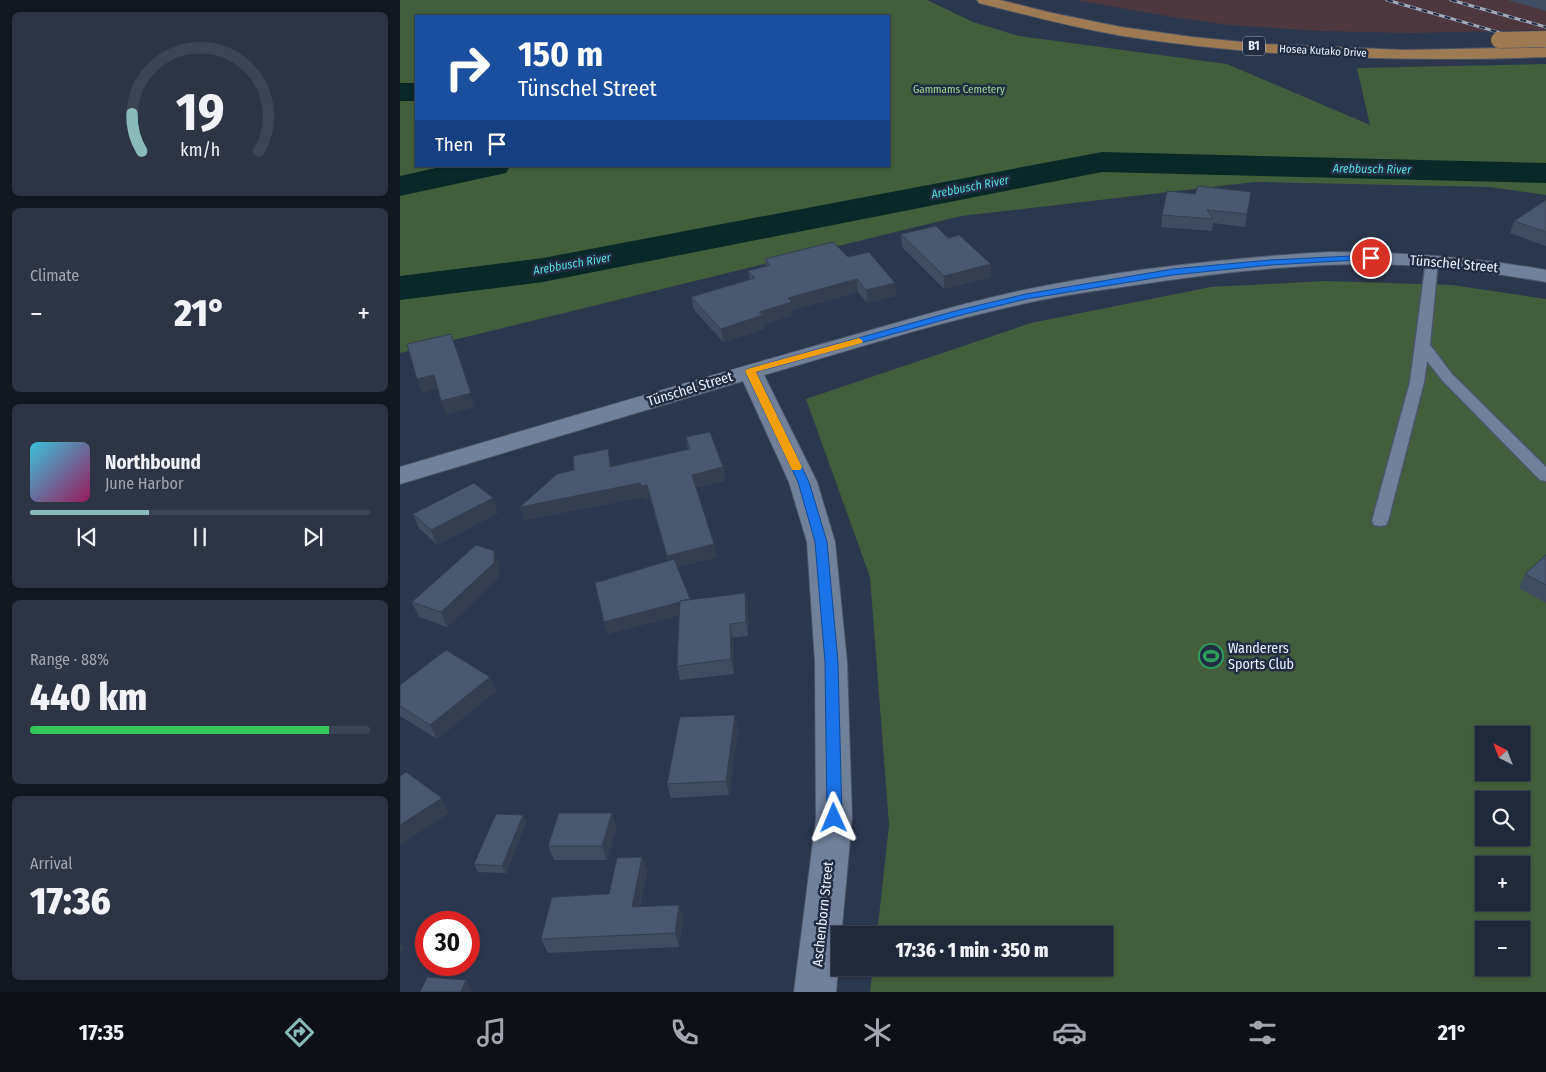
<!DOCTYPE html>
<html lang="en">
<head>
<meta charset="utf-8">
<style>
  :root { --surface:#20293a; --page:#2d3545; --text:#f1f3f6; --muted:#a2a6af; --line:#3d4554; --accent:#8bbbb9 }
  body { margin:0; font-family:"Fira Sans Condensed",sans-serif; background:var(--page); color:var(--text); height:100vh; display:flex; flex-direction:column; font-size:19px; white-space:nowrap }
  * { box-sizing:border-box; margin:0 }
  p { font-size:16px; color:var(--muted) }
  .icon { flex:none; width:28px; height:28px; fill:none; stroke:currentColor; stroke-width:2; stroke-linecap:round; stroke-linejoin:round }
  .map { position:relative; flex:1; overflow:hidden }
  .side { display:flex; flex-direction:column; gap:12px; padding:12px; background:#121720; width:400px }
  .side>* { flex:none }
  .guide { position:absolute; left:15px; top:15px; width:475px; height:152px; border-radius:0px; box-shadow:0 1px 4px #0004,0 0 0 1px var(--line); background:#1a4fa0; color:#fff; overflow:hidden }
  .needle { width:32px; rotate:318deg }
  .tools { position:absolute; left:1075px; top:726px; display:grid; gap:10px }
  .tools a { display:grid; place-items:center; width:55px; height:55px; border-radius:0px; background:var(--surface); box-shadow:0 1px 4px #0004,0 0 0 1px var(--line); font-size:25px }
  .speed { position:absolute; left:15px; top:911px; display:flex; gap:10px; font-size:25px; font-weight:700; text-align:center }
  .speed>* { display:grid; place-content:center; width:65px; height:65px; border-radius:50%; background:var(--surface); box-shadow:0 1px 4px #0004,0 0 0 1px var(--line); line-height:1 }
  .speed .limit { border:8px solid #d22; background:#fff; color:#111 }
  .pin { position:absolute; display:grid; place-items:center; width:42px; height:42px; color:#fff; margin:-21px; border:2px solid #fff; border-radius:50%; box-shadow:0 1px 5px #0007 }
  .me { position:absolute; width:55px; margin:-28px; rotate:359deg; stroke-linejoin:round; filter:drop-shadow(0 0 4px #0008) }
  .turn { display:flex; align-items:center; gap:18px; height:105px; padding:0 20px; font-size:22px }
  .turn .icon { width:65px; height:65px; stroke-width:2.5 }
  .turn b { display:block; font-size:35px; line-height:42px }
  .then { display:flex; align-items:center; height:48px; padding:0 20px; background:#0003; gap:10px; font-size:19px }
  .big { font-size:38px; font-weight:800; line-height:1.1 }
  .side .tile { flex:1; display:flex; flex-direction:column; justify-content:center; gap:8px; min-width:0; padding:0 18px; border-radius:8px; background:var(--page) }
  .side .dial { align-items:center; gap:0 }
  .dial svg { height:130px; overflow:visible; fill:none; stroke:var(--line); stroke-width:7; stroke-linecap:round; text-anchor:middle }
  .dial text { fill:var(--text); stroke:none }
  .song { display:flex; align-items:center; gap:15px }
  .cover { width:60px; height:60px; border-radius:8px; background:linear-gradient(135deg,hsl(190 70% 55%),hsl(330 70% 35%)) }
  .played { height:5px; border-radius:2px; background:linear-gradient(90deg,var(--accent) 35%,var(--line) 35%) }
  .keys { display:flex; justify-content:space-around; direction:ltr }
  .heat { display:flex; justify-content:space-between; align-items:center; font-size:28px; direction:ltr }
  .charge { height:8px; border-radius:4px; background:linear-gradient(90deg,#34c759 88%,var(--line) 0) }
  .trip { position:absolute; left:431px; top:926px; width:282px; height:50px; border-radius:0px; background:var(--surface); box-shadow:0 1px 4px #0004,0 0 0 1px var(--line); font-weight:800; line-height:50px; text-align:center }
  .menu { display:flex; height:80px; justify-content:space-around; align-items:center; background:#0d1017; color:var(--muted) }
  .menu .icon { width:35px; height:35px }
  .menu .active { color:var(--accent) }
  .menu b { font-size:22px; color:var(--text) }
  main { display:flex; flex:1; min-height:0 }
  .map>svg:first-child { display:block }
  .industrial { fill:#4c383e }
  .green { fill:#435e3c; fill-rule:evenodd }
  .lines { fill:none; stroke-linecap:round; stroke-linejoin:round }
  .river { fill:#0a2828; fill-rule:evenodd }
  .lane-casing { stroke:#4b5567; stroke-width:3 }
  .street-casing { stroke:#4b5567; stroke-width:2 }
  .primary-casing { stroke:#4b5567; stroke-width:2 }
  .lane { fill:#72819a; fill-rule:evenodd }
  .street { fill:#72819a; fill-rule:evenodd }
  .primary { fill:#9d7a51; fill-rule:evenodd }
  .rail-casing { stroke:#a0aabb; stroke-width:3 }
  .rail { stroke:#212d42; stroke-width:2; stroke-dasharray:6; stroke-linecap:butt }
  .primary-bridge-casing { stroke:#4b5567; stroke-width:17; stroke-linecap:butt }
  .primary-bridge { stroke:#9d7a51; stroke-width:16 }
  .wall { fill:#404c5f }
  .shaded-wall { fill:#343e4e }
  .building { fill:#4a586f; stroke:#343e4e }
  .route { fill:#1a73e8; stroke:#114b97 }
  .slow { fill:#f59e0b }
  .labels { text-anchor:middle; dominant-baseline:central; stroke-width:5; stroke-linejoin:round; paint-order:stroke }
  .far-street-label { font-size:11px; fill:#e9f1ff; stroke:#212d42 }
  .far-park-label { font-size:11px; fill:#a1db8f; stroke:#212d42 }
  .shield { fill:#212d42; stroke:#adb6c6; stroke-width:1 }
  .shield-label { font-size:12px; font-weight:bold; fill:#e9f1ff }
  .far-water-label { font-size:12px; font-style:italic; fill:#53dee0; stroke:#212d42 }
  .street-label { font-size:14px; fill:#e9f1ff; stroke:#212d42 }
  .poi-label { font-size:14px; fill:#e9f1ff; stroke:#212d42; text-anchor:start }
</style>
</head>
<body>
<main>
<section class="side">
<div class="tile dial"><svg viewBox="0 0 100 80">
<path d="M14 69A42 42 0 1 1 86 69"/>
<path d="M14 69A42 42 0 0 1 8 46" stroke="#8bbbb9"/>
<text x="50" y="56" font-size="32" font-weight="700">19</text>
<text x="50" y="72" font-size="11">km/h</text>
</svg></div>
<div class="tile"><p>Climate</p>
<div class="heat"><a>−</a><b class="big">21°</b><a>+</a></div>
</div>
<div class="tile">
<div class="song"><i class="cover"></i><div><b>Northbound</b><p>June Harbor</p></div></div>
<div class="played"></div>
<div class="keys"><svg class="icon" aria-label="previous" viewBox="0 0 24 24"><path d="M18 5L8 12l10 7zM5 5v14"/></svg><svg class="icon" aria-label="pause" viewBox="0 0 24 24"><path d="M8 5v14M16 5v14"/></svg><svg class="icon" aria-label="next" viewBox="0 0 24 24"><path d="M6 5l10 7-10 7zM19 5v14"/></svg></div>
</div>
<div class="tile"><p>Range · 88%</p><b class="big">440 km</b><div class="charge"></div></div>
<div class="tile"><p>Arrival</p><b class="big">17:36</b></div>
</section>
<div class="map">
<svg width="1146" height="992" viewBox="0 0 1146 992">
  <rect width="100%" height="100%" fill="#2b374d"/>
  <path class="industrial" d="M 675,0 L 1146,0 L 1146,30 L 1011,33 L 918,31 L 830,25 L 778,18 Z"/>
  <path class="green" d="M 0,0 L 527,0 L 573,22 L 619,36 L 827,64 L 970,125 L 957,68 L 1146,64 L 1146,195 L 1090,187 L 855,182 L 561,216 L 0,353 ZM 16,16 L 489,16 L 489,166 L 16,166 Z
    M 925,281 L 1052,285 L 1146,299 L 1146,992 L 470,992 L 473,968 L 705,968 L 705,935 L 477,935 L 489,825 L 470,577 L 406,399 L 631,323 L 811,287 ZM 1084,735 L 1121,735 L 1121,772 L 1084,772 ZM 1084,800 L 1121,800 L 1121,838 L 1084,838 ZM 1084,865 L 1121,865 L 1121,902 L 1084,902 ZM 1084,930 L 1121,930 L 1121,968 L 1084,968 Z"/>
  <g class="lines">
    <path class="river" d="M 0,83 L 16,83 L 16,101 L 0,101 Z
      M 702,152 L 1146,163 L 1146,183 L 702,172 L 143,282 L 0,300 L 0,276 L 143,258 Z
      M 45,166 L 110,166 L 106,173 L 0,196 L 0,176 Z"/>
    <defs>
      <path id="lane" d="M 1032,257 L 1038,261 L 1030,345 L 1052,374 L 1146,467 L 1146,481 L 1140,480 L 1042,380 L 1027,361 L 1024,382 L 988,521 L 986,525 L 980,526 L 974,525 L 972,521 L 1010,382 L 1026,261 Z"/>
      <path id="street" d="M 929,252 C 1003,252 1073,257 1146,270 L 1146,282 C 1110,276 1075,270 1039,267 C 936,259 831,270 729,286 C 693,291 657,296 622,304 C 535,323 450,350 364,375 L 417,482 L 435,542 L 447,662 L 452,818 L 436,992 L 394,992 L 416,818 L 415,662 L 407,542 L 389,482 L 343,381 L 0,484 L 0,467 C 138,426 277,385 415,346 C 484,327 553,305 624,290 C 724,269 827,258 929,252 Z"/>
      <path id="primary" d="M 577,0 L 600,0 L 652,13 L 721,27 L 792,37 L 863,44 L 1005,50 L 1146,47 L 1146,57 C 1004,62 864,58 723,36 C 675,28 627,15 579,3 Z"/>
    </defs>
    <use href="#lane" class="lane-casing"/>
    <use href="#street" class="street-casing"/>
    <use href="#primary" class="primary-casing"/>
    <use href="#lane" class="lane"/>
    <use href="#street" class="street"/>
    <use href="#primary" class="primary"/>
    <defs>
      <path id="rail" d="M 987,0 L 1146,46
        M 1051,0 L 1146,27"/>
    </defs>
    <use href="#rail" class="rail-casing"/>
    <use href="#rail" class="rail"/>
    <defs>
      <path id="primary-bridge" d="M 1099,40 L 1146,39"/>
    </defs>
    <use href="#primary-bridge" class="primary-bridge-casing"/>
    <use href="#primary-bridge" class="primary-bridge"/>
  </g>
  <path class="wall" d="M 1107,0 L 1146,0 L 1146,11 Z
    M 851,192 L 845,227 L 813,223 L 812,231 L 761,227 L 762,215 L 795,194 Z
    M 1146,200 L 1146,246 L 1110,233 L 1114,221 Z
    M 501,234 L 548,238 L 591,264 L 591,277 L 544,289 L 502,247 Z
    M 448,257 L 496,296 L 467,303 L 458,292 L 392,310 L 393,315 L 364,324 L 364,329 L 323,342 L 294,310 L 291,297 L 350,280 L 348,271 L 366,266 L 365,259 Z
    M 286,437 L 323,467 L 325,481 L 296,487 L 317,557 L 277,567 L 290,600 L 345,593 L 348,608 L 348,636 L 333,638 L 334,674 L 280,680 L 277,666 L 279,615 L 208,634 L 204,622 L 268,561 L 250,498 L 244,500 L 243,497 L 124,520 L 120,507 L 211,462 L 212,466 L 288,449 Z
    M 98,513 L 37,545 L 19,528 L 13,514 Z
    M 1146,555 L 1146,603 L 1119,588 L 1125,574 Z
    M 99,566 L 99,577 L 47,627 L 19,617 L 12,602 Z
    M 0,685 L 96,691 L 37,739 L 0,716 Z
    M 335,715 L 338,729 L 329,795 L 271,798 L 267,784 Z
    M 212,813 L 216,828 L 207,860 L 154,860 L 148,846 Z
    M 123,815 L 126,823 L 106,873 L 78,872 L 74,864 Z
    M 242,857 L 247,871 L 240,907 L 279,905 L 283,919 L 279,947 L 148,953 L 141,939 L 209,894 Z"/>
  <path class="shaded-wall" d="M 591,264 L 591,277 L 544,289 L 544,276 Z
    M 457,279 L 458,292 L 392,310 L 393,315 L 364,324 L 364,329 L 323,342 L 321,329 L 388,298 Z
    M 495,283 L 496,296 L 467,303 L 466,290 Z
    M 51,334 L 75,407 L 46,415 L 41,401 Z
    M 34,375 L 39,388 L 22,393 L 17,379 Z
    M 208,449 L 211,462 L 214,480 L 210,467 Z
    M 323,467 L 325,481 L 294,488 L 292,475 Z
    M 240,483 L 243,497 L 124,520 L 120,507 Z
    M 247,485 L 250,498 L 244,500 L 241,486 Z
    M 93,498 L 98,513 L 37,545 L 31,530 Z
    M 314,544 L 317,557 L 270,569 L 267,556 Z
    M 94,551 L 99,566 L 99,577 L 47,627 L 41,612 Z
    M 345,593 L 348,608 L 348,636 L 346,622 Z
    M 290,599 L 292,612 L 208,634 L 204,622 Z
    M 330,624 L 333,638 L 334,674 L 331,659 Z
    M 90,677 L 96,691 L 37,739 L 30,725 Z
    M 335,715 L 338,729 L 329,795 L 326,781 Z
    M 42,798 L 49,813 L 0,845 L 0,825 Z
    M 212,813 L 216,828 L 207,860 L 202,846 Z
    M 123,815 L 126,823 L 106,873 L 102,866 Z
    M 242,857 L 247,871 L 237,921 L 232,907 Z
    M 279,905 L 283,919 L 279,947 L 275,933 Z
    M 0,941 L 5,949 L 0,952 Z
    M 66,980 L 72,992 L 61,992 Z"/>
  <path class="building" d="M 798,186 L 851,192 L 847,214 L 807,210 L 813,219 L 762,215 L 767,191 L 795,194 Z
    M 1146,200 L 1146,232 L 1114,221 Z
    M 536,226 L 548,238 L 559,235 L 591,264 L 544,276 L 501,234 Z
    M 433,242 L 448,257 L 469,252 L 495,283 L 466,290 L 457,279 L 388,298 L 392,302 L 359,312 L 363,315 L 321,329 L 291,297 L 355,278 L 348,271 L 370,265 L 365,259 Z
    M 51,334 L 71,393 L 41,401 L 34,375 L 17,379 L 7,344 Z
    M 310,432 L 323,467 L 292,475 L 314,544 L 267,556 L 247,485 L 241,486 L 240,483 L 120,507 L 157,474 L 174,470 L 173,456 L 208,449 L 210,467 L 290,449 L 286,437 Z
    M 74,483 L 93,498 L 31,530 L 13,514 Z
    M 76,545 L 94,551 L 94,563 L 41,612 L 12,602 Z
    M 1146,555 L 1146,585 L 1125,574 Z
    M 274,559 L 290,599 L 280,601 L 280,602 L 204,622 L 195,583 Z
    M 345,593 L 346,622 L 330,624 L 331,659 L 277,666 L 280,601 Z
    M 46,650 L 90,677 L 30,725 L 0,706 L 0,685 Z
    M 335,715 L 326,781 L 267,784 L 280,717 Z
    M 6,772 L 42,798 L 0,825 L 0,776 Z
    M 159,813 L 212,813 L 202,846 L 148,846 Z
    M 96,814 L 123,815 L 102,866 L 74,864 Z
    M 242,857 L 232,907 L 279,905 L 275,933 L 141,939 L 152,897 L 209,894 L 217,858 Z
    M 27,977 L 66,980 L 61,992 L 20,992 Z"/>
  <path class="route" d="M 971,255 L 974,256 L 974,259 L 870,265 L 773,275 L 626,299 L 565,314 L 356,372 L 409,482 L 427,542 L 438,662 L 442,818 L 439,823 L 434,825 L 429,823 L 427,818 L 425,662 L 415,542 L 398,482 L 345,371 L 347,369 L 559,310 L 626,294 L 773,269 L 870,260 Z"/>
  <path class="slow" d="M 459,338 L 463,341 L 462,343 L 356,372 L 402,467 L 400,470 L 392,470 L 345,371 L 347,369 Z"/>
  <defs>
    <symbol id="stadium-ring" viewBox="-11 -11 22 22"><circle r="9.5" fill="#212d42" stroke="#2e9e5b" stroke-width="1.5"/><path d="M0-5a6.5 5 0 1 0 0 10a6.5 5 0 1 0 0-10ZM-3.5-1.8h7v3.6h-7Z" fill="#2e9e5b"/></symbol>
  </defs>
  <g fill-rule="evenodd">
    <use href="#stadium-ring" x="797" y="642" width="28" height="28"/>
  </g>
  <g class="labels">
    <g class="far-street-label">
      <text transform="translate(923 51) rotate(3)">Hosea Kutako Drive</text>
    </g>
    <g class="far-park-label">
      <text x="559" y="89">Gammams Cemetery</text>
    </g>
    <rect class="shield" x="843" y="36.5" width="22" height="19" rx="4"/>
    <g class="shield-label">
      <text x="854" y="46">B1</text>
    </g>
    <g class="far-water-label">
      <text transform="translate(972 169) rotate(1)">Arebbusch River</text>
      <text transform="translate(570 187) rotate(-11)">Arebbusch River</text>
      <text transform="translate(172 264) rotate(-10)">Arebbusch River</text>
    </g>
    <g class="street-label">
      <text transform="translate(1054 264) rotate(5)">Tünschel Street</text>
      <text transform="translate(290 389) rotate(-17)">Tünschel Street</text>
      <text transform="translate(423 914) rotate(-84)">Aschenborn Street</text>
    </g>
    <g class="poi-label">
      <text x="828" y="648">Wanderers<tspan x="828" dy="16">Sports Club</tspan></text>
    </g>
  </g>
</svg>
<div class="tools">
<a><svg class="needle" viewBox="-14 -14 28 28"><path d="M0-13l5 13h-10z" fill="#e53935"/><path d="M0 13l5-13h-10z" fill="#a2a6af"/></svg></a>
<a><svg class="icon" aria-label="search" viewBox="0 0 24 24"><circle cx="10" cy="10" r="6"/><path d="M15 15l6 6"/></svg></a>
<a>+</a>
<a>−</a>
</div>
<div class="speed"><div class="limit">30</div></div>
<div class="pin" style="left:971px;top:258px;background:#d93025"><svg class="icon" aria-label="arrive" viewBox="0 0 24 24"><path d="M6 21V4h12l-3 4 3 4H6"/></svg></div>
<svg class="me" style="left:434px;top:818px" viewBox="-20 -20 40 40"><path d="M0-17L14 15 0 8-14 15z" fill="#1a73e8" stroke="#fff" stroke-width="4"/></svg>
<div class="trip">17:36 · 1 min · 350 m</div>
<div class="guide">
<div class="turn"><svg class="icon" aria-label="right" viewBox="0 0 24 24"><path d="M7 20v-9h11M14 6l5 5-5 5"/></svg><div><b>150 m</b>Tünschel Street</div></div>
<div class="then">Then<svg class="icon" aria-label="arrive" viewBox="0 0 24 24"><path d="M6 21V4h12l-3 4 3 4H6"/></svg></div>
</div>
</div>
</main>
<nav class="menu">
<b>17:35</b>
<svg class="icon active" aria-label="directions" viewBox="0 0 24 24"><path d="M12 3l9 9-9 9-9-9zM9 14v-3h6M13 9l2 2-2 2"/></svg>
<svg class="icon" aria-label="music" viewBox="0 0 24 24"><path d="M9 18V5l10-2v13"/><circle cx="6" cy="18" r="3"/><circle cx="16" cy="16" r="3"/></svg>
<svg class="icon" aria-label="phone" viewBox="0 0 24 24"><path d="M5 4h4l2 5-3 2q2 4 5 5l2-3 5 2v4C11 20 4 13 5 4z"/></svg>
<svg class="icon" aria-label="climate" viewBox="0 0 24 24"><path d="M12 3v18M4 7l16 10M4 17L20 7"/></svg>
<svg class="icon" aria-label="car" viewBox="0 0 24 24"><path d="M5 17H2v-5l4-1 3-4h7l3 4 3 1v5h-3M9 17h6M6 11h13"/><circle cx="7" cy="17" r="2"/><circle cx="17" cy="17" r="2"/></svg>
<svg class="icon" aria-label="filters" viewBox="0 0 24 24"><path d="M4 7h16M4 17h16"/><circle cx="9" cy="7" r="2"/><circle cx="15" cy="17" r="2"/></svg>
<b>21°</b>
</nav>
</body>
</html>
